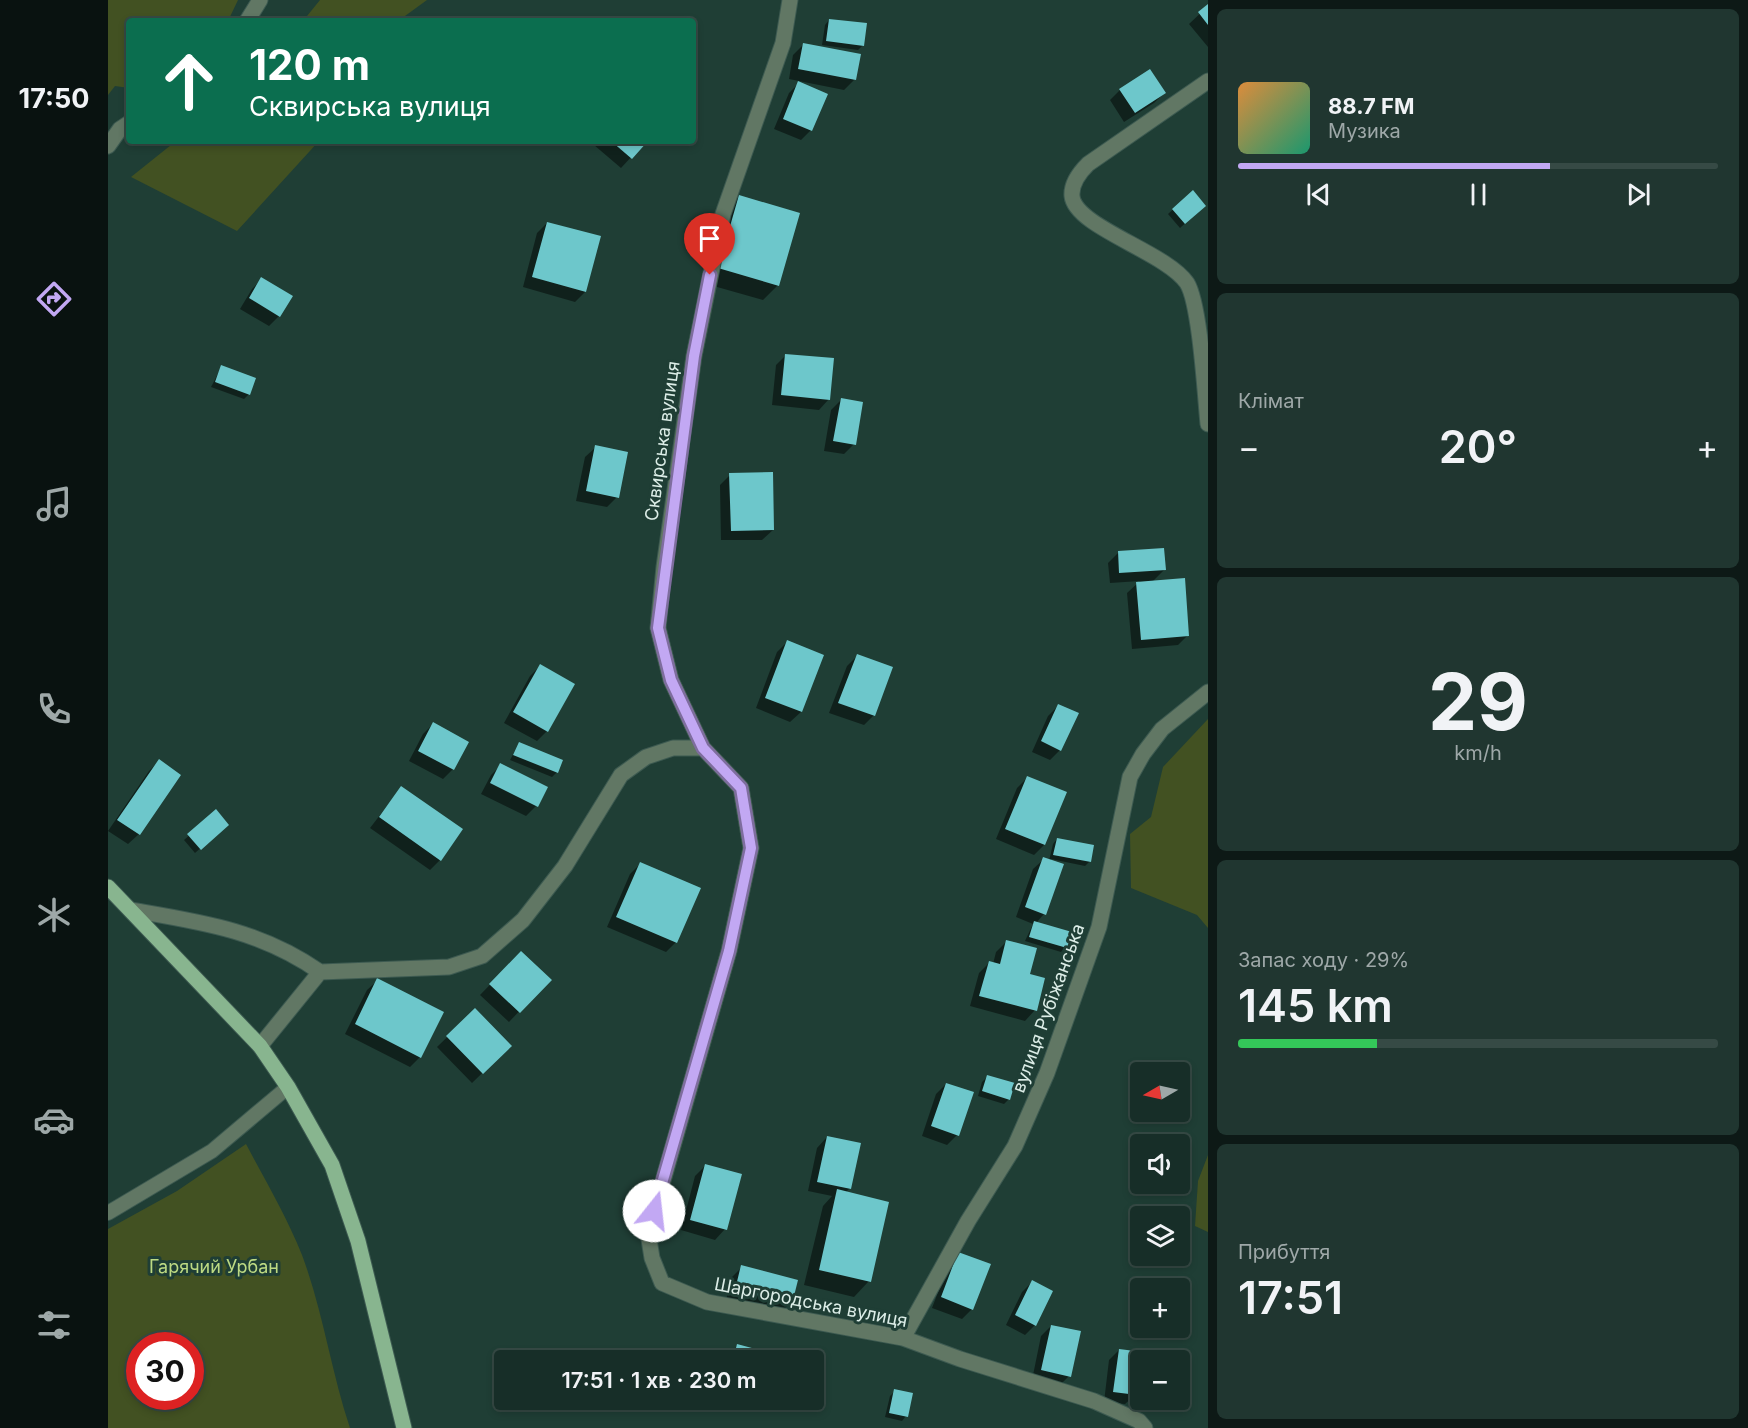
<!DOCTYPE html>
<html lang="uk">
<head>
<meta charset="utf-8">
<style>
  :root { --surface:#172e28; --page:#203630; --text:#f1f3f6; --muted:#9ea8a8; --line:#364a45; --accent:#c2a8f3 }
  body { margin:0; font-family:Inter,sans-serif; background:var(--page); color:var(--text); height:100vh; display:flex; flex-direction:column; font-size:22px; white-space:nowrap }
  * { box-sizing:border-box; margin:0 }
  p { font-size:20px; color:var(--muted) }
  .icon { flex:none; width:33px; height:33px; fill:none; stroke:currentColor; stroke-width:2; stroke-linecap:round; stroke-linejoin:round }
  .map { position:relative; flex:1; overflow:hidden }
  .sheet { display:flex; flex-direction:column; gap:9px; padding:9px; background:#0d1916; width:540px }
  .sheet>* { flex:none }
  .banner { position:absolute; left:18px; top:18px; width:570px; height:126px; border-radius:6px; box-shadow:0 3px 9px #0003,0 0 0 2px var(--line); background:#0b6e4f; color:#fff; overflow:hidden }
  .needle { width:39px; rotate:261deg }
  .buttons { position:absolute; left:1022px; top:1062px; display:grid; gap:12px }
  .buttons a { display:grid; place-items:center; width:60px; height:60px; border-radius:6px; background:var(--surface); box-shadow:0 3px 9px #0003,0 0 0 2px var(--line); font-size:30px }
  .speed { position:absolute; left:18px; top:1332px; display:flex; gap:12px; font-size:30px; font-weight:700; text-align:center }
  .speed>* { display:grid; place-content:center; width:78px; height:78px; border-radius:50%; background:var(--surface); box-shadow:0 3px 9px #0003,0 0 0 2px var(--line); line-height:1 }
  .speed .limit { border:9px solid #d22; background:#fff; color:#111 }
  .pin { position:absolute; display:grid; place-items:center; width:51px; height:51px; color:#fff; margin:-62px -26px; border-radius:50% 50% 50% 0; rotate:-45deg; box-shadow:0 0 6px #0007 }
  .pin .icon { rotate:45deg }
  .me { position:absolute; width:66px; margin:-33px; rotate:16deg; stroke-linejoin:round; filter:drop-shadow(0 0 4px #0008) }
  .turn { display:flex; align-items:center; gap:21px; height:126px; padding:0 24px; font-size:27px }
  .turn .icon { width:78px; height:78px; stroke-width:2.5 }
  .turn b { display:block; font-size:42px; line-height:51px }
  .big { font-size:45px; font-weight:600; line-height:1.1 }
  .sheet .card { flex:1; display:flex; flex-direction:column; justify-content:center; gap:9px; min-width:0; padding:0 21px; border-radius:9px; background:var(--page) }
  .sheet .dial { align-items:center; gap:0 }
  .dial b { font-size:78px; line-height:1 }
  .song { display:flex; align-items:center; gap:18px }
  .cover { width:72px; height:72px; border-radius:9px; background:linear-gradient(135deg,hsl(30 70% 55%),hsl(160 70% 35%)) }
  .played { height:6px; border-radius:3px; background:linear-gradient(90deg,var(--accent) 65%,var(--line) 65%) }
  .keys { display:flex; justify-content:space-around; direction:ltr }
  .heat { display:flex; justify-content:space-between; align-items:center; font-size:33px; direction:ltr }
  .charge { height:9px; border-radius:4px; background:linear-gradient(90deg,#34c759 29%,var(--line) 0) }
  .trip { position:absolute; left:386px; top:1350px; width:330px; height:60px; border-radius:6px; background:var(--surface); box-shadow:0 3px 9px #0003,0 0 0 2px var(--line); font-weight:600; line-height:60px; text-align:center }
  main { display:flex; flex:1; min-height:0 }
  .menu { display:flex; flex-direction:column; width:108px; justify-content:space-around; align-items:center; background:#091210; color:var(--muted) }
  .menu .icon { width:42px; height:42px }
  .menu .active { color:var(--accent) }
  .menu b { font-size:27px; color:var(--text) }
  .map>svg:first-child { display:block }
  .green { fill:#425122; fill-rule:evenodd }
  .shadow { fill:#0007 }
  .building { fill:#6dc7cb }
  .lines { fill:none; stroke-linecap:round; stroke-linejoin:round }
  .lane-casing { stroke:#3d5a51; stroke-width:16 }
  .street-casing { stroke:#3d5a51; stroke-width:17 }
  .primary-casing { stroke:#3d5a51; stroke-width:17 }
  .lane { stroke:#617764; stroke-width:14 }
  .street { stroke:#617764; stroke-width:15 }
  .primary { stroke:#88b58f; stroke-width:15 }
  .route-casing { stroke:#7e6d9e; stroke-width:15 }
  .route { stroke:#c2a8f3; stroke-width:10 }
  .labels { text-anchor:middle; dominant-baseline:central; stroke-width:6; stroke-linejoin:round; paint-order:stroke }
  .street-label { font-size:18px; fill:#dcede7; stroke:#1f3e35 }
  .park-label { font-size:18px; fill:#bdda83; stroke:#1f3e35 }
</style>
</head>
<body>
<main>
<nav class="menu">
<b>17:50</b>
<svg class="icon active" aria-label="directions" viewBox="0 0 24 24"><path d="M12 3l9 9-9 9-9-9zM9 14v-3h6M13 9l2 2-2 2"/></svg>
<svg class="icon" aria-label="music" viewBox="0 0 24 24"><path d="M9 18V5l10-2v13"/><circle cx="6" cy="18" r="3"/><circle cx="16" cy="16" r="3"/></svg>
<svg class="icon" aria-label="phone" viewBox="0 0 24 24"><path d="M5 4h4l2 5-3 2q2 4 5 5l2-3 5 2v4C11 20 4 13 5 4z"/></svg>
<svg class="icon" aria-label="climate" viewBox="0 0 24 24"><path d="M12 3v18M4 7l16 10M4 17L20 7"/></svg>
<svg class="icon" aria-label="car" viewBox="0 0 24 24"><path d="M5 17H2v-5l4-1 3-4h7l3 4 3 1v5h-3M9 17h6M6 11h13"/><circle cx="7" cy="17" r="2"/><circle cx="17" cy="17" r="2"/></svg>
<svg class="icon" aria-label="filters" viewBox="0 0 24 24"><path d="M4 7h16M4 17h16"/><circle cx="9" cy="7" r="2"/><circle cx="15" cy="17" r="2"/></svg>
</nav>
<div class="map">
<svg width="1100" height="1428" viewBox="0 0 1100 1428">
  <rect width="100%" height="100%" fill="#1f3e35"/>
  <path class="green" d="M 0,0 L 130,0 L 120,21 L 21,21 L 21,88 L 7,86 L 0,95 Z
    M 212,0 L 319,0 L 297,16 L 295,21 L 195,21 Z
    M 68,141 L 211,141 L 129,231 L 23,177 Z
    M 1100,719 L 1100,928 L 1089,915 L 1023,888 L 1022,834 L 1043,817 L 1055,767 Z
    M 138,1144 C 157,1180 179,1217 194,1255 C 215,1311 223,1371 242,1428 L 0,1428 L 0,1229 L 69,1191 ZM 32,1346 L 82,1346 L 82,1396 L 32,1396 Z
    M 1100,1155 L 1100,1232 L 1087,1226 L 1090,1181 Z"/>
  <path class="shadow" d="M 1100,6 L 1100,47 L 1081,24 Z
    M 721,20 L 755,45 L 750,50 L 714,45 L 717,25 Z
    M 696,44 L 746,80 L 736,90 L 681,79 L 685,55 Z
    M 1042,71 L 1056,93 L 1046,103 L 1016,122 L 1002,100 L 1012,90 Z
    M 691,83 L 703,130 L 693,140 L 666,129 L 681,93 Z
    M 489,141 L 538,141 L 513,168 L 486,145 Z
    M 1084,192 L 1096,206 L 1072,228 L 1060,214 Z
    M 631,197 L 670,285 L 655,300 L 595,283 L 616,212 Z
    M 439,223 L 477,292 L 467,302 L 415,287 L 429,233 Z
    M 154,279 L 171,316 L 161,326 L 132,309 L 144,289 Z
    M 678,355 L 721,399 L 711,410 L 664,405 L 668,365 Z
    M 114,366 L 141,394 L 136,399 L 103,387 Z
    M 733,400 L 746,444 L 736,454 L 716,451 L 723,410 Z
    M 488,447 L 509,497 L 499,507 L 468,501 L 477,457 Z
    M 622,475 L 665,530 L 654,540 L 613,540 L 612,485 Z
    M 1010,553 L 1056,570 L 1044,582 L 1080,635 L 1070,645 L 1024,649 L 1019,593 L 1032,581 L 1002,583 L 1000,563 Z
    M 679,642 L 714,655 L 693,712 L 682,722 L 648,708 L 669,652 Z
    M 749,656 L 766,715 L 756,725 L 721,713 L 739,666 Z
    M 432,666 L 439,731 L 429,741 L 396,723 L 422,676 Z
    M 950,706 L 952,750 L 942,760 L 924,752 L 940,716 Z
    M 325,724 L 345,769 L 335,779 L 301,761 L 315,734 Z
    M 411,744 L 449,772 L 444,777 L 402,760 Z
    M 51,761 L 71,775 L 31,834 L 20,844 L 0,831 L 41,771 Z
    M 393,765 L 438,787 L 428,806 L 418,816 L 373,794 L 383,775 Z
    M 919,778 L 957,793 L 936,845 L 926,855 L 888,839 L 909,788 Z
    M 293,788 L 332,860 L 322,870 L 262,828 Z
    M 108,812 L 114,829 L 87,853 L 76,840 Z
    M 949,839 L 982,861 L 977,866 L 943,859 L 936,914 L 928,923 L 957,947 L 953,952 L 917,941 L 925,924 L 908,917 L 925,869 L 936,859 L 941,861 L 945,844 Z
    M 532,864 L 568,942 L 558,952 L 499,927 L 522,874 Z
    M 898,942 L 927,1010 L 917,1021 L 862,1006 L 871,973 L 881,963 L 885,964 L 888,952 Z
    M 413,953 L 441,980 L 401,1022 L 372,995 Z
    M 270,980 L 312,1057 L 302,1067 L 237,1034 L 259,990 Z
    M 367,1010 L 402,1046 L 364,1083 L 329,1047 Z
    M 879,1077 L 901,1099 L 896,1104 L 870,1096 L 874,1082 Z
    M 838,1084 L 849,1135 L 839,1145 L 814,1136 L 828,1094 Z
    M 719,1137 L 742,1188 L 737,1193 L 761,1281 L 746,1297 L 696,1285 L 715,1206 L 724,1196 L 700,1191 L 709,1148 Z
    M 597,1166 L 617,1229 L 607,1240 L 573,1230 L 587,1176 Z
    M 851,1254 L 864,1309 L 854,1319 L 824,1308 L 841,1264 Z
    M 634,1267 L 682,1303 L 672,1313 L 618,1300 L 624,1277 Z
    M 924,1282 L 927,1325 L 917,1335 L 898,1325 L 914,1292 Z
    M 943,1326 L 961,1376 L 951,1386 L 924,1380 L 933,1336 Z
    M 629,1346 L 654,1352 L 651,1360 L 618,1360 Z
    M 1011,1350 L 1028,1394 L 1017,1404 L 996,1402 L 1001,1360 Z
    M 787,1391 L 798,1416 L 794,1421 L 777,1417 L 782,1396 Z
    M 608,1400 L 639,1400 L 632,1406 Z"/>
  <path class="building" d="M 1100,4 L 1100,25 L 1090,12 Z
    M 721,19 L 759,23 L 756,46 L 718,41 Z
    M 695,43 L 753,54 L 748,80 L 690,69 Z
    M 1042,69 L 1058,93 L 1027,113 L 1011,89 Z
    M 690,81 L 720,94 L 704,131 L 675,119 Z
    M 503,141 L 540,141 L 524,159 Z
    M 1085,190 L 1098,206 L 1077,224 L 1064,209 Z
    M 631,195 L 692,213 L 671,286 L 610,268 Z
    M 439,222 L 493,236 L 478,292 L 424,277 Z
    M 153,277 L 185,296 L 172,317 L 141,298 Z
    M 677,354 L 726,358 L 722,400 L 673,395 Z
    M 113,365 L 148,378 L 142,395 L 107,382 Z
    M 733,398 L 755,402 L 748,445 L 725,441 Z
    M 487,445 L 520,452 L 511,498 L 478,491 Z
    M 665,472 L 666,530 L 623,531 L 621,473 Z
    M 1056,548 L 1058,570 L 1011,573 L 1010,551 Z
    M 1077,578 L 1081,636 L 1033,640 L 1028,582 Z
    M 679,640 L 716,655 L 694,712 L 657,698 Z
    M 749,654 L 785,667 L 767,716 L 730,703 Z
    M 432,664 L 467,684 L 440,732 L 405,712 Z
    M 950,704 L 971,713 L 953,751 L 933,741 Z
    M 325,722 L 361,742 L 346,770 L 310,751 Z
    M 411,742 L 455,760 L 450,773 L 405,755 Z
    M 51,759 L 73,775 L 32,835 L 9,820 Z
    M 392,763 L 440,787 L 430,807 L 382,783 Z
    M 919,776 L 959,792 L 937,845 L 897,829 Z
    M 293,786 L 355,829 L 333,861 L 271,817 Z
    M 108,809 L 121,825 L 93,850 L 79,834 Z
    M 949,838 L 986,845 L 983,862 L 945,855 Z
    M 935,857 L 956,864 L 938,915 L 917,907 Z
    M 532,862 L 593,888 L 569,943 L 508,917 Z
    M 926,921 L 964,932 L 959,948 L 921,937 Z
    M 898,940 L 929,948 L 922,974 L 937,978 L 929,1011 L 871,996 L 881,961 L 892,964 Z
    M 413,951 L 444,980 L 412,1013 L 381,984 Z
    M 269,978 L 336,1012 L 313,1058 L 247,1024 Z
    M 367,1008 L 404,1046 L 375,1074 L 338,1036 Z
    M 879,1075 L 907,1083 L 902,1100 L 874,1091 Z
    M 838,1083 L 866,1092 L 851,1136 L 823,1126 Z
    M 719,1136 L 753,1143 L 743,1189 L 709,1182 Z
    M 597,1164 L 634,1174 L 619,1230 L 582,1220 Z
    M 729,1189 L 781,1202 L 763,1282 L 711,1270 Z
    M 850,1252 L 883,1264 L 865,1310 L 833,1297 Z
    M 633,1265 L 690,1280 L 684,1304 L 627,1290 Z
    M 924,1280 L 945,1291 L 928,1326 L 907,1315 Z
    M 943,1325 L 973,1331 L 963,1377 L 933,1370 Z
    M 629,1344 L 655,1351 L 653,1360 L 625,1360 Z
    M 1011,1349 L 1035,1352 L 1029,1395 L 1005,1392 Z
    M 786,1389 L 805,1393 L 800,1417 L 781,1413 Z"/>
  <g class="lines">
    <defs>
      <path id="lane" d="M 0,1213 L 104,1151 L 180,1087"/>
      <path id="street" d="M 682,0 L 675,43 L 615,214 L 586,356 L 556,567 L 550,628 L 563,680 L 595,748 L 633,788 L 643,848 L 621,951 L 540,1233 L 544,1258 L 554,1283 L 599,1302 L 795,1338 L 852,1359 L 986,1401 L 1031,1421 L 1037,1428
        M 139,21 L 152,0
        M 1100,81 L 980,164 C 972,172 963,184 964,196 C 967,227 1058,252 1079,283 C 1092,304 1097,394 1100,424
        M 0,146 L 12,129 L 21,123
        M 23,910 C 93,922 152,930 212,972
        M 152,1046 L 212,972 L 341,967 L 374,956 L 415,920 L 457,866 L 513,775 L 538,757 L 565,748 L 595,748
        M 795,1338 L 860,1221 L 907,1146 L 939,1073 L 991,927 L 1022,777 L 1035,754 L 1054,729 L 1100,692"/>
      <path id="primary" d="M 0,887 L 152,1046 L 180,1087 L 224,1165 L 250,1241 L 296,1428"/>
    </defs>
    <use href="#lane" class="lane-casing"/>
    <use href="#street" class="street-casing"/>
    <use href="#primary" class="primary-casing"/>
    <use href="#lane" class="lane"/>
    <use href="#street" class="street"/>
    <use href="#primary" class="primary"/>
  </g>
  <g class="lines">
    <defs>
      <path id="route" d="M 546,1211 L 621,951 L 643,848 L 633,788 L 595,748 L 563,680 L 550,628 L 586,356 L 602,275"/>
    </defs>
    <use href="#route" class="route-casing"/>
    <use href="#route" class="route"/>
  </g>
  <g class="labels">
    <g class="street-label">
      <text transform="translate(554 441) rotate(-82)">Сквирська вулиця</text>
      <text transform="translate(940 1008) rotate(-70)">вулиця Рубіжанська</text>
      <text transform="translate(703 1302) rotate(11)">Шаргородська вулиця</text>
    </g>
    <g class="park-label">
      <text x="106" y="1266">Гарячий Урбан</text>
    </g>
  </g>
</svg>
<div class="buttons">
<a><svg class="needle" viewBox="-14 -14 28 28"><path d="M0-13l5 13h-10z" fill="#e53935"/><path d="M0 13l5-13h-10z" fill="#9ea8a8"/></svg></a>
<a><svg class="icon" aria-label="sound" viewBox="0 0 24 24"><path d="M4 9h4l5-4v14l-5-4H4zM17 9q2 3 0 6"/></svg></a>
<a><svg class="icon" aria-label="layers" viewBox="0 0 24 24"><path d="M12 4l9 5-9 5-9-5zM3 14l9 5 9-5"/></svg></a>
<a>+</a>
<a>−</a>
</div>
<div class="speed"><div class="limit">30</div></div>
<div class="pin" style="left:602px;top:275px;background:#d93025"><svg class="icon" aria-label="arrive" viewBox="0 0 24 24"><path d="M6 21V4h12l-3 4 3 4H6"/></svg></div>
<svg class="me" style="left:546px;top:1211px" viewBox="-20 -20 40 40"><circle r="19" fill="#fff"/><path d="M0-13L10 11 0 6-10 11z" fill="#c2a8f3"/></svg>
<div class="trip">17:51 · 1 хв · 230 m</div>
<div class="banner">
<div class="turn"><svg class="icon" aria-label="ahead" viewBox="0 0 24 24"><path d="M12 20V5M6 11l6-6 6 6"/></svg><div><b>120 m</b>Сквирська вулиця</div></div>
</div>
</div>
<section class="sheet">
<div class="card">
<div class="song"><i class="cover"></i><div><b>88.7 FM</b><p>Музика</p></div></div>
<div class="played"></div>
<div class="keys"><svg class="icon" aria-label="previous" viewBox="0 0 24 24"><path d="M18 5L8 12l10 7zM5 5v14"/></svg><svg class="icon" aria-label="pause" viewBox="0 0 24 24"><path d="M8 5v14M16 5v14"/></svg><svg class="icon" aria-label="next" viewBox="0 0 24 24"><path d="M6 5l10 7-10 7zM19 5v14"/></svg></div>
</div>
<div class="card"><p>Клімат</p>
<div class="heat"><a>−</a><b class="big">20°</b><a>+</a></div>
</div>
<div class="card dial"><b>29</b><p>km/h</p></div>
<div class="card"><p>Запас ходу · 29%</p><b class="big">145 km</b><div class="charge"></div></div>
<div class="card"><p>Прибуття</p><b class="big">17:51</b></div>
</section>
</main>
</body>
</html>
